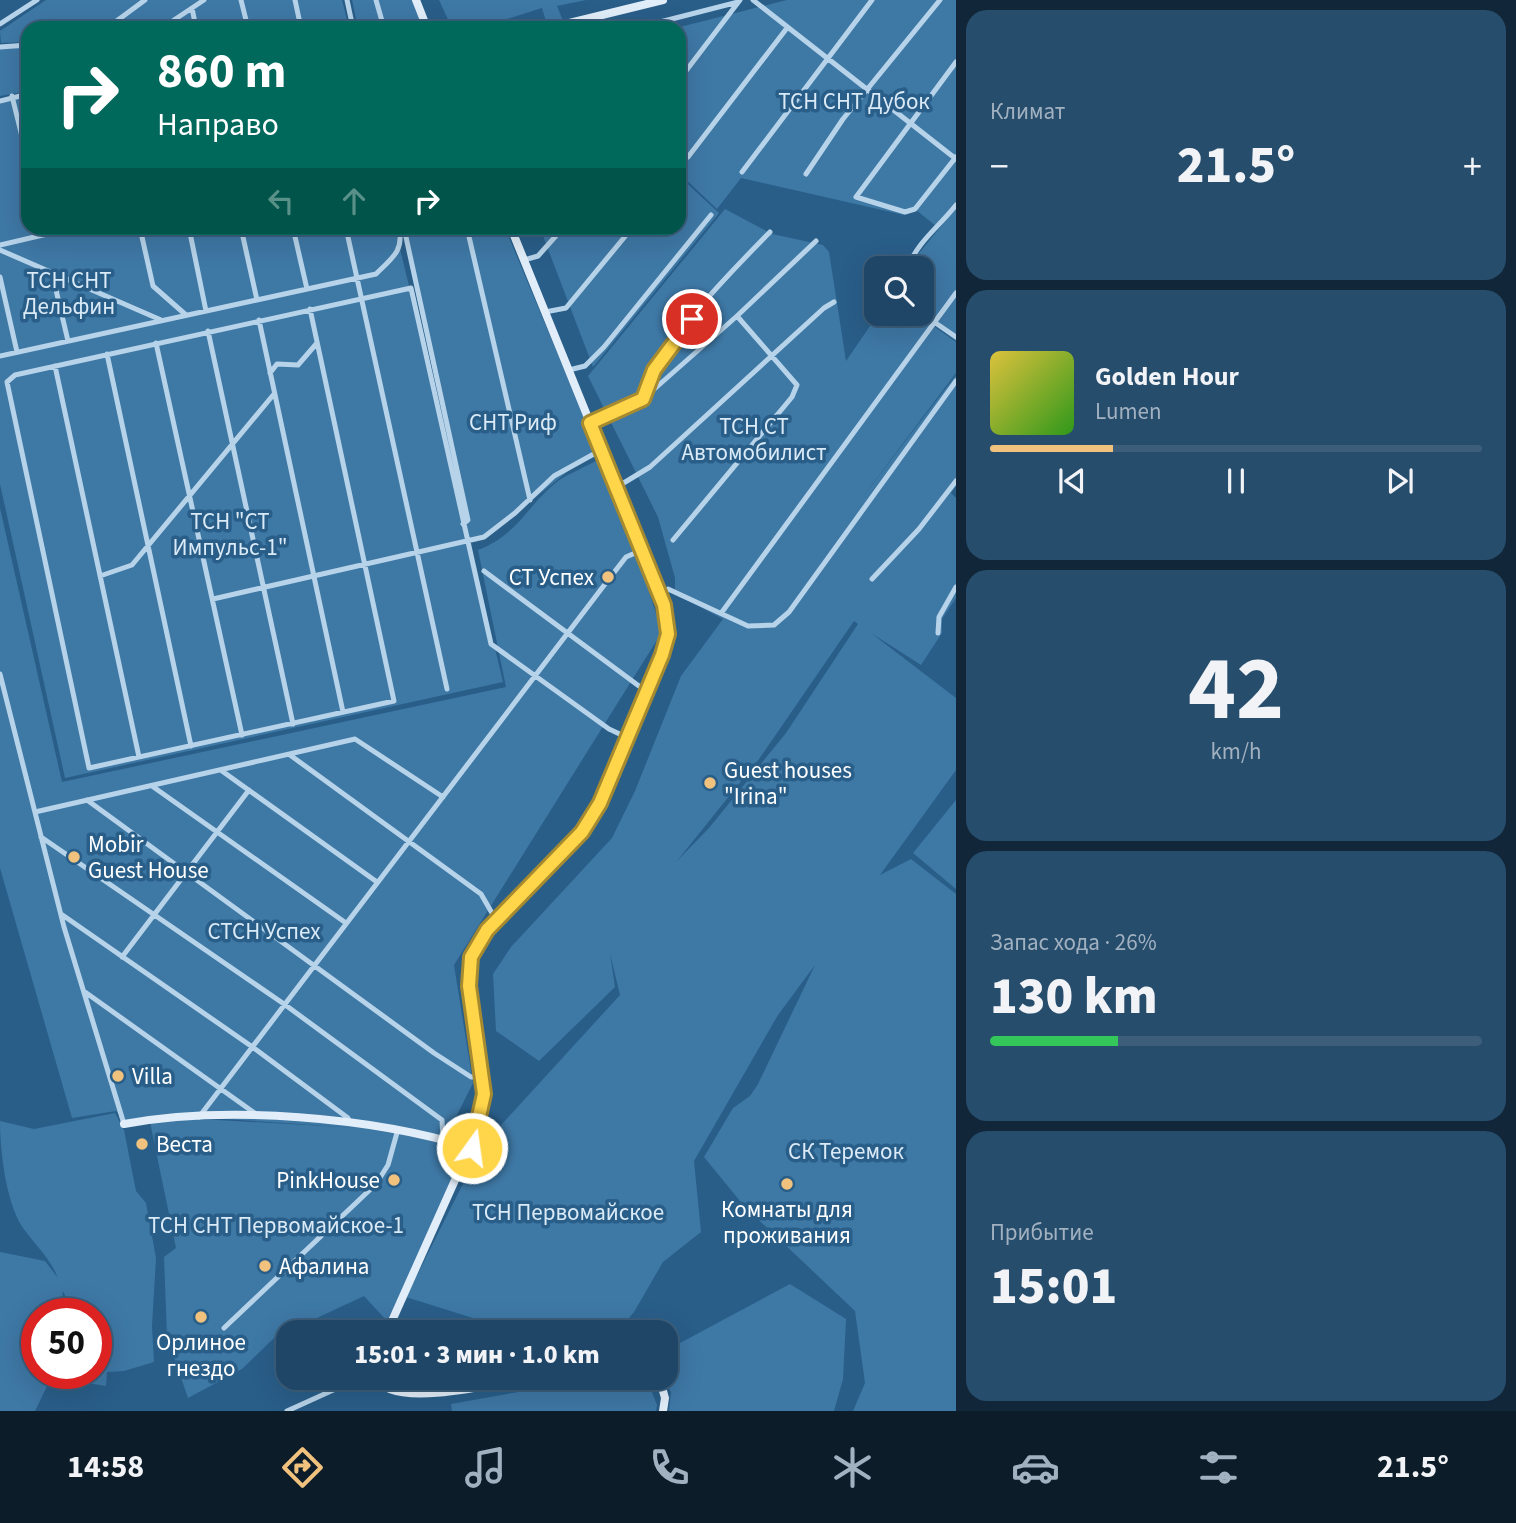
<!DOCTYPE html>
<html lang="ru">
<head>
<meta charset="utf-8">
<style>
  :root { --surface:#1f4667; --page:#274d6d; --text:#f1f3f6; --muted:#a1b1c0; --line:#3c5e7b; --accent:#f0c27e }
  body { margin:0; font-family:"Source Sans 3",sans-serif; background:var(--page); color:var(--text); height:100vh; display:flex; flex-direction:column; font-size:26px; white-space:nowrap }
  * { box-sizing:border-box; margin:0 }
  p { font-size:23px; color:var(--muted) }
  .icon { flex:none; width:38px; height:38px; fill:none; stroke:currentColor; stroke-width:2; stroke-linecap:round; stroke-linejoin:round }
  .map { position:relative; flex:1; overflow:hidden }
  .side { display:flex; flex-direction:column; gap:10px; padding:10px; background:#112639; width:560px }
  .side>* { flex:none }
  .banner { position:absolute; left:21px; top:21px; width:665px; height:214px; border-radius:21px; box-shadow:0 7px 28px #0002,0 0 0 2px var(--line); background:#00695c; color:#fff; overflow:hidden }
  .controls { position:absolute; left:864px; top:256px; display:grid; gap:14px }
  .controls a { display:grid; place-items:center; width:70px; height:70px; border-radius:14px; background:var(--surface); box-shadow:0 7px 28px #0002,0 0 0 2px var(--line); font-size:35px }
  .speed { position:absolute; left:21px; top:1298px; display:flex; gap:14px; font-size:35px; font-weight:700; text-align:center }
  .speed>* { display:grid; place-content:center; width:91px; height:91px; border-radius:50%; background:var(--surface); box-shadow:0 7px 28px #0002,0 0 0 2px var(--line); line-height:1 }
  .speed .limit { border:10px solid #d22; background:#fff; color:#111 }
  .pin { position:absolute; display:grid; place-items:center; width:60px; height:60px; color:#fff; margin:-30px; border:4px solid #fff; border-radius:50%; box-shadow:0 2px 7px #0007 }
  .me { position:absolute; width:77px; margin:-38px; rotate:14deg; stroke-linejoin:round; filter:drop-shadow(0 0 5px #0008) }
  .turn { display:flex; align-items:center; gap:24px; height:147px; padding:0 21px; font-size:32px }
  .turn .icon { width:91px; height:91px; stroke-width:2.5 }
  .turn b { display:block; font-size:49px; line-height:60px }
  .lanes { display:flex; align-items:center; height:66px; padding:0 21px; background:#0003; justify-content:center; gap:35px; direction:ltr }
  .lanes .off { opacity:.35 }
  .big { font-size:52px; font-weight:800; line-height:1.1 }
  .side .card { flex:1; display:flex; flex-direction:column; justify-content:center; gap:10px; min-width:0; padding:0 24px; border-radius:21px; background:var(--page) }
  .side .dial { align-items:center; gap:0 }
  .dial b { font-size:91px; line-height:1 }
  .song { display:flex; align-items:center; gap:21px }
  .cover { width:84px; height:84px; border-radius:10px; background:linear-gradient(135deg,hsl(50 70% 55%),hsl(110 70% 35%)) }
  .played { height:7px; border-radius:4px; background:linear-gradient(90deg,var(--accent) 25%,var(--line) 25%) }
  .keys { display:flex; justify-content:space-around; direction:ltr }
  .heat { display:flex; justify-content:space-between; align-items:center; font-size:38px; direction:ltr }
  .charge { height:10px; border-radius:5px; background:linear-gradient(90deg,#34c759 26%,var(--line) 0) }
  .trip { position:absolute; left:276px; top:1320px; width:402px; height:70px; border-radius:21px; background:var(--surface); box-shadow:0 7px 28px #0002,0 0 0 2px var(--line); font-weight:800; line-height:70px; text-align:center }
  .tab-bar { display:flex; height:112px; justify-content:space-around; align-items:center; background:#0c1c29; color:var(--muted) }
  .tab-bar .icon { width:49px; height:49px }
  .tab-bar .active { color:var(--accent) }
  .tab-bar b { font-size:32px; color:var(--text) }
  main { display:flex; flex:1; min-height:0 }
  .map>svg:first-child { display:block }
  .green { fill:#3e78a5; fill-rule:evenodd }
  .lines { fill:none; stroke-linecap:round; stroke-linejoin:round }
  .street { stroke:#b7d3e9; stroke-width:5 }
  .secondary { stroke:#e1edf8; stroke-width:8 }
  .route-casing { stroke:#a68a30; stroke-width:18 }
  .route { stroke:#ffd54a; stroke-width:12 }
  .poi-dot { fill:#f0c27e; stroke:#295e89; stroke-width:2.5 }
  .labels { text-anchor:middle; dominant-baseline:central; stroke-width:7; stroke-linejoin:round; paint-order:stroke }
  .park-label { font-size:23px; fill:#daeaf7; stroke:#295e89 }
  .poi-label { font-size:23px; fill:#fff; stroke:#295e89; text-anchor:start }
</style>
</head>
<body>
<main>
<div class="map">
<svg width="956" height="1411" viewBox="0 0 956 1411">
  <rect width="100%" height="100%" fill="#295e89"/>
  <path class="green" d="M 46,0 L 142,0 L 103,28 L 28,28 L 28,42 L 1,43 L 0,31 Z
    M 149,0 L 199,0 L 158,28 L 109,28 Z
    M 208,0 L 342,0 L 349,28 L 166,28 Z
    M 352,0 L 412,0 L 423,28 L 358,28 Z
    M 439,0 L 586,0 L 557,6 L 566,28 L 548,28 L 542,8 L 478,28 L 452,28 Z
    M 787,0 L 956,0 L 956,201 L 936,226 L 916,210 L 904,215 L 741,178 L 717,209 L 679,173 L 679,28 L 676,28 Z
    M 28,47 L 28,91 L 0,96 L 0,49 Z
    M 28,93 L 28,228 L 395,228 L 466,522 L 402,228 L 505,228 L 597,448 L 487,536 L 469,540 L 503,682 L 65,778 L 0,484 L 0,101 Z
    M 679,176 L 719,213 L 593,367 L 540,228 L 679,228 Z
    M 956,208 L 956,341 L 919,313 L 922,313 L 922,268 L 907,268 Z
    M 725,209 L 772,234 L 823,245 L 829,252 L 846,361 L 879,313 L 915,313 L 956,342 L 956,373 L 858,503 L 956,375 L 956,486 L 951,493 L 956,498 L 956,598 L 942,619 L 942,633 L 921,665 L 871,633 L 956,698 L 956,770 L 880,875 L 911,859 L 956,894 L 956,1411 L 853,1411 L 865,1383 L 855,1311 L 744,1206 L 704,1157 L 733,1108 L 750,1096 L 758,1084 L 815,965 L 778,1015 L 694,1161 L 701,1232 L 663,1262 L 634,1312 L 617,1332 L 517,1332 L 406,1297 L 482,1146 L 620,995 L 610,953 L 615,987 L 539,1061 L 496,1031 L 493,974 L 511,947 L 612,838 L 635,791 L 681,676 L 723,619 L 675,594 L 675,578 L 658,517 L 588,376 ZM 854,621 L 858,624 L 786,733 L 709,828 L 677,861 L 759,759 Z
    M 598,460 L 630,533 L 662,632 L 454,965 L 473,1083 L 444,1141 L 459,1119 L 474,1124 L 472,1143 L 387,1321 L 364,1296 L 274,1338 L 242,1369 L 188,1398 L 167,1337 L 164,1257 L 176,1248 L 150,1122 L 199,1119 L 360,1128 L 195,1117 L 126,1122 L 116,1111 L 72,1118 L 0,868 L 0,508 L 62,782 L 506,687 L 478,550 C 519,534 528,504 558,481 C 570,473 585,467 598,460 Z
    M 956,800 L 956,889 L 913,853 Z
    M 115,1113 L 124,1130 L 136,1191 L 146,1203 L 156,1258 L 152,1326 L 154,1362 L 124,1371 L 107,1372 L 106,1386 L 61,1379 L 62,1374 L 96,1374 L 96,1314 L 73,1314 L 63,1291 L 60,1314 L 37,1314 L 37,1374 L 53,1374 L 35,1411 L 0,1411 L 0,1252 L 45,1261 L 58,1278 C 50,1258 36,1246 23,1228 C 6,1203 0,1151 0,1121 L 34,1129 Z
    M 790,1284 L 846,1319 L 843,1379 L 834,1411 L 669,1411 L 671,1392 L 663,1377 L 667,1377 L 667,1350 Z
    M 602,1377 L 634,1377 L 649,1385 L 657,1405 L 656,1411 L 452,1411 L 451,1404 Z"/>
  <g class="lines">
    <path class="street" d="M 241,0 L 248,28
      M 295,0 L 301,28
      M 347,0 L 353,28
      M 376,0 L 384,28
      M 753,0 L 956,159
      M 192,8 L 196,28
      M 0,24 L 37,0
      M 107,28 L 145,0
      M 162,28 L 204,0
      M 655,28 L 660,22 L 738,2
      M 0,47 L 28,45
      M 956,62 L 856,197 L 905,212 L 915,209 L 956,157
      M 679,80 L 740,0
      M 12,96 L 28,161
      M 0,101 L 28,94
      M 688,157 L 787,28
      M 742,172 L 872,0
      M 806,174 L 843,119 L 940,0
      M 140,228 L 153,286 L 186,315
      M 189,228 L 206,311
      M 241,228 L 257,300
      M 293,228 L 307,289
      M 346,228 L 447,689
      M 404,228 L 468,520 L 463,524
      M 467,228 L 530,500
      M 0,245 L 73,228
      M 0,250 L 161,320
      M 524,260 L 538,256 L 563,228
      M 907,268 C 920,239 937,229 956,205
      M 52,273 L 68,341
      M 0,277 L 17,352
      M 310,309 L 394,701 L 89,768 L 7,382 L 15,375 L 411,288 L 491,644 L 609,729 L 628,738
      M 545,312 L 566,308 L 632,228
      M 921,313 L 956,337
      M 737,316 L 816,241
      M 259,320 L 343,712
      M 208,331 L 293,724
      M 156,343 L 242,735
      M 107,354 L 191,746
      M 0,356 L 376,274 C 392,258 404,251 399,228
      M 55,366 L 139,757
      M 569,370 L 585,366 L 604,347 L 711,215
      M 270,373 L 277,364 L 298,365 L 317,343
      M 643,399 C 660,342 728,275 770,232
      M 590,423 L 643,399 L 737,316 L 797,385 L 792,397 L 673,540
      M 617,487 L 650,467 L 824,308 L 834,302
      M 484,571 L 647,692
      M 100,576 L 132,565 L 274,394
      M 872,579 L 919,529 L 956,481
      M 668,589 L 748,626 L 774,625 L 789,612 L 956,381
      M 213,599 L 484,537 L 515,513 L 554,476 L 601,450
      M 722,612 L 956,293
      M 938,633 L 939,617 L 956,587
      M 0,674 L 64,927 L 124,1124
      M 290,755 L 481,894 L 496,920
      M 222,771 L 377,882
      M 152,786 L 346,923
      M 87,800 L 434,1053 L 471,1077 L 483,1077
      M 35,812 L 355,739 L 443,797
      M 41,837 L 284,1004 L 442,1120 L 443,1139
      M 61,914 L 251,1046 L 348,1118 L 349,1123
      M 122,957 L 249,790
      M 85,992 L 256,1114
      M 199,1117 L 602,588 L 626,557 L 642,550
      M 224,1328 L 376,1184 L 388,1165 L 398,1129
      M 287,1411 L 362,1377"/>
    <path class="secondary" d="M 416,0 L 427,28
      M 549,28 L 663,0
      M 124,1124 C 227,1105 372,1117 472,1148
      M 387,1332 L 477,1131 L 483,1077 L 469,972 L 476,943 L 582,832 L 600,803 L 662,655 L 668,634 L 664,605 L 511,228
      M 377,1377 C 388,1411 500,1383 530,1377
      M 659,1377 L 665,1398 L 663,1411"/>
  </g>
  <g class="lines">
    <defs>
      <path id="route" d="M 472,1148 L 484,1094 L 469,986 L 471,957 L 487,930 L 582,832 L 600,803 L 662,655 L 668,634 L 664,605 L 590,423 L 643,399 L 654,370 L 692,319"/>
    </defs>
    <use href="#route" class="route-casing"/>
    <use href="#route" class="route"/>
  </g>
  <g class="poi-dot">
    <circle cx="608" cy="577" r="7"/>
    <circle cx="710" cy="783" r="7"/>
    <circle cx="74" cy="857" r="7"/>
    <circle cx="118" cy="1076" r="7"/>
    <circle cx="142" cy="1144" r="7"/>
    <circle cx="394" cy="1180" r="7"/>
    <circle cx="787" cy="1184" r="7"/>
    <circle cx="265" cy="1266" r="7"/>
    <circle cx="201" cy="1317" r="7"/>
  </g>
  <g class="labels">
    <g class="park-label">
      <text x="854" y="101">ТСН СНТ Дубок</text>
      <text x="69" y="280">ТСН СНТ<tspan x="69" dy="26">Дельфин</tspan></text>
      <text x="513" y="422">СНТ Риф</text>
      <text x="754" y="426">ТСН СТ<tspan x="754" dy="26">Автомобилист</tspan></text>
      <text x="230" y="521">ТСН "СТ<tspan x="230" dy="26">Импульс-1"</tspan></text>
      <text x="264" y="931">СТСН Успех</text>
      <text x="846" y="1151">СК Теремок</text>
      <text x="568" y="1212">ТСН Первомайское</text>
      <text x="276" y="1225">ТСН СНТ Первомайское-1</text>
    </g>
    <g class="poi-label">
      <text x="594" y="577" text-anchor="end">СТ Успех</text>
      <text x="724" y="770">Guest houses<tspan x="724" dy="26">"Irina"</tspan></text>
      <text x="88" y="844">Mobir<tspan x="88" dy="26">Guest House</tspan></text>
      <text x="132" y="1076">Villa</text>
      <text x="156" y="1144">Веста</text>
      <text x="380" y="1180" text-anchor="end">PinkHouse</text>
      <text x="787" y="1209" text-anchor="middle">Комнаты для<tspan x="787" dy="26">проживания</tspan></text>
      <text x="279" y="1266">Афалина</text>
      <text x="201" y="1342" text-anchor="middle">Орлиное<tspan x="201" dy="26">гнездо</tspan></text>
    </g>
  </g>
</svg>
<div class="controls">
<a><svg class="icon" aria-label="search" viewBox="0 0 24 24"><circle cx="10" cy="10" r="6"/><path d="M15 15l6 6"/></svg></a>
</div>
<div class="speed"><div class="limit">50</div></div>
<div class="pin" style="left:692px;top:319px;background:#d93025"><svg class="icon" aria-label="arrive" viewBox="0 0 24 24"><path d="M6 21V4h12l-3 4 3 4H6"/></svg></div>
<svg class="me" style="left:472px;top:1148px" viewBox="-20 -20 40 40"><circle r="17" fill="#ffd54a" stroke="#fff" stroke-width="3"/><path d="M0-11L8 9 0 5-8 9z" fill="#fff"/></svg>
<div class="trip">15:01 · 3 мин · 1.0 km</div>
<div class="banner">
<div class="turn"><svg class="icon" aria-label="right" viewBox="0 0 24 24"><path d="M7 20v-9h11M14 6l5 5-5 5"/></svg><div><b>860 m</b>Направо</div></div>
<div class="lanes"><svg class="icon off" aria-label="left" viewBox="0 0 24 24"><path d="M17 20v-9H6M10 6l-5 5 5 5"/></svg><svg class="icon off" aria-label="ahead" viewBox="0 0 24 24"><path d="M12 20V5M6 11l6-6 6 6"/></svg><svg class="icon" aria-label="right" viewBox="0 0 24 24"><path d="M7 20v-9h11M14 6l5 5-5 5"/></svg></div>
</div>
</div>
<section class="side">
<div class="card"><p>Климат</p>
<div class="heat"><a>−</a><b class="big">21.5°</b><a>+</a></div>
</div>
<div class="card">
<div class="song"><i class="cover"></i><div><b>Golden Hour</b><p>Lumen</p></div></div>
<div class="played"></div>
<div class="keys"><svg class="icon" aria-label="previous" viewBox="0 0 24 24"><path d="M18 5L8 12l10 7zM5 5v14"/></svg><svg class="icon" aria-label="pause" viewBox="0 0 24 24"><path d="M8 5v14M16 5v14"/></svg><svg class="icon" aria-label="next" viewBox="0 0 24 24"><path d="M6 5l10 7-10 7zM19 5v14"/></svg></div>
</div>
<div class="card dial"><b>42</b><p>km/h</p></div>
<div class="card"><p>Запас хода · 26%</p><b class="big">130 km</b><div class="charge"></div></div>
<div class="card"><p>Прибытие</p><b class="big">15:01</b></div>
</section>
</main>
<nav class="tab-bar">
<b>14:58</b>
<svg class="icon active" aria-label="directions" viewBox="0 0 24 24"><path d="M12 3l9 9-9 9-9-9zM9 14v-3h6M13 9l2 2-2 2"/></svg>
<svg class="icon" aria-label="music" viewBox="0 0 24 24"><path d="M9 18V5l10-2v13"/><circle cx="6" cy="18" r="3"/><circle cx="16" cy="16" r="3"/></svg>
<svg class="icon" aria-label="phone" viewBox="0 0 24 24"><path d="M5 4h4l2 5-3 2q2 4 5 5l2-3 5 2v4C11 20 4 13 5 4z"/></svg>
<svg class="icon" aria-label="climate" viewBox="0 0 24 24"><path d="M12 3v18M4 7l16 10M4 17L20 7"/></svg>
<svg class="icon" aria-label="car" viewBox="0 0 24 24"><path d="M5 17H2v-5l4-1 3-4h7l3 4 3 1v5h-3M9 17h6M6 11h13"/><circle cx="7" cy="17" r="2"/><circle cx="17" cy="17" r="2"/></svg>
<svg class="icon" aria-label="filters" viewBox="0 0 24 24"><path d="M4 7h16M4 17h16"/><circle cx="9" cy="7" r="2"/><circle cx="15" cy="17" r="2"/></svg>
<b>21.5°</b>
</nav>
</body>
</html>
